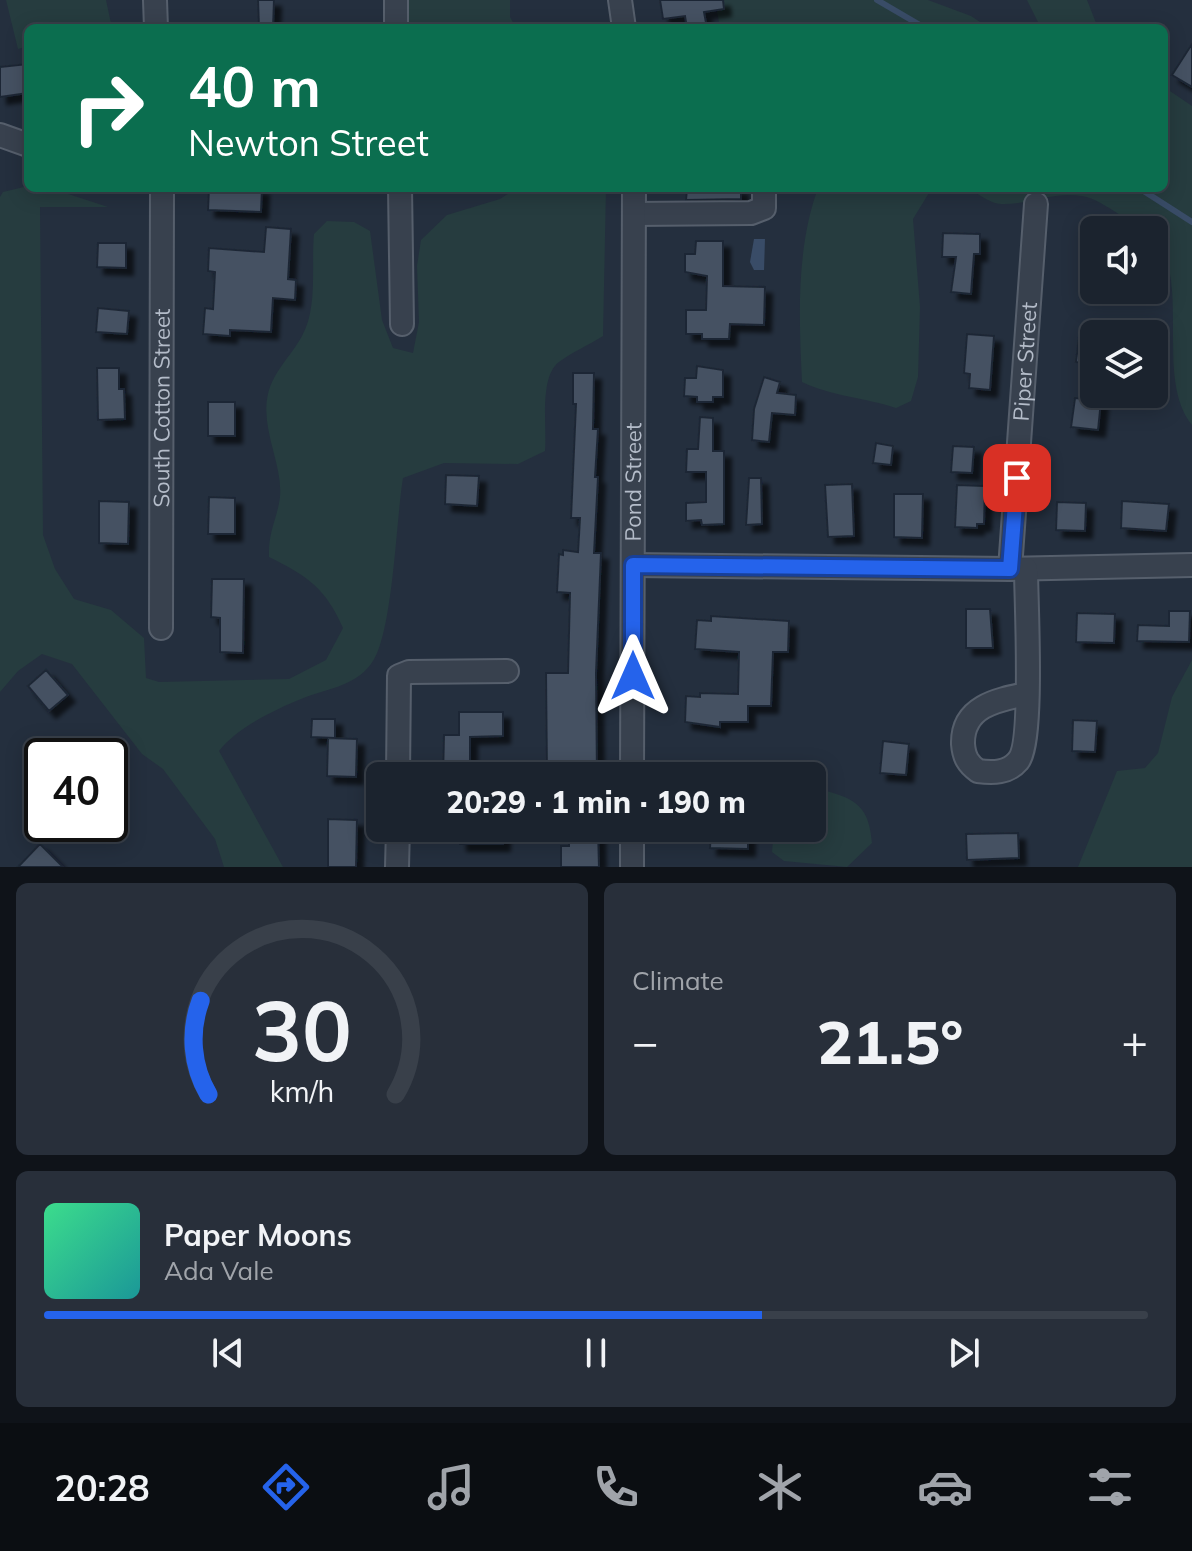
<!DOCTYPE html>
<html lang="en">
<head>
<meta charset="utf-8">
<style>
  :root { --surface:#1b232e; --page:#282f3a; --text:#f1f3f6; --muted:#a0a4aa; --line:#39404a; --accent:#2563eb }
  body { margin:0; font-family:Mulish,sans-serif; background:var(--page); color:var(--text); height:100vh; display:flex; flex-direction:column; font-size:30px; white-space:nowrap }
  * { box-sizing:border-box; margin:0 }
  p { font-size:26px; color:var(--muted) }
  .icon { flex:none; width:44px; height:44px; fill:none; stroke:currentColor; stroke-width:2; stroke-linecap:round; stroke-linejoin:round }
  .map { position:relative; height:867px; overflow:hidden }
  .details { display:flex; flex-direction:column; gap:16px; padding:16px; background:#0f1319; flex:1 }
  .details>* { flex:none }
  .top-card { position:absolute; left:24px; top:24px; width:1144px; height:168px; border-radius:12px; box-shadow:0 4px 20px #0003,0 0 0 2px var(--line); background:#0b6e4f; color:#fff; overflow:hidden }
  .buttons { position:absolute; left:1080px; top:216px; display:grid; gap:16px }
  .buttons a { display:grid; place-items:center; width:88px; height:88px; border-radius:12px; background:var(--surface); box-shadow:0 4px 20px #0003,0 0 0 2px var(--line); font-size:40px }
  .speed { position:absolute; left:24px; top:738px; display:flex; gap:16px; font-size:40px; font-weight:700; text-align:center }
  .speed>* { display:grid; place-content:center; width:104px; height:104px; border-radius:50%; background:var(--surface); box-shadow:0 4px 20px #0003,0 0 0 2px var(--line); line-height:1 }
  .speed .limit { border:4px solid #111; border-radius:12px; background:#fff; color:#111 }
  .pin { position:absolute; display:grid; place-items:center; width:68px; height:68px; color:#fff; margin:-34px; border-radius:16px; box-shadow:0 4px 12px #0006 }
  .me { position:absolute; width:88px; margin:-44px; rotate:0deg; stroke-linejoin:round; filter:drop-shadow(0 0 6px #0008) }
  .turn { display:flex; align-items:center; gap:28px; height:168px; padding:0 32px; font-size:36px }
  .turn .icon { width:104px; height:104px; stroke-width:2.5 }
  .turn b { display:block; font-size:56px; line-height:68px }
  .big { font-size:60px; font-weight:800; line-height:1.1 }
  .details .card { flex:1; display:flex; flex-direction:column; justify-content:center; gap:12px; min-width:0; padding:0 28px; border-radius:12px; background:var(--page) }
  .details .dial { align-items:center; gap:0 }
  .dial svg { height:208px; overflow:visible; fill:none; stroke:var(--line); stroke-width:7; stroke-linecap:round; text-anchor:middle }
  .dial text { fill:var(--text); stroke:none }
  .song { display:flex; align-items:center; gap:24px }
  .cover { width:96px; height:96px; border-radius:12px; background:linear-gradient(135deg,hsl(150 70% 55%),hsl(180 70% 35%)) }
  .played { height:8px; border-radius:4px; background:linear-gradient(90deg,var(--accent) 65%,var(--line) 65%) }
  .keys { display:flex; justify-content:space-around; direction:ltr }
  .heat { display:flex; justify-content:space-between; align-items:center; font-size:44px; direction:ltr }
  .details .tiles { flex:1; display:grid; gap:16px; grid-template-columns:1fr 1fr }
  .card:last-child { grid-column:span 2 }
  .trip { position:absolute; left:366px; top:762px; width:460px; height:80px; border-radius:12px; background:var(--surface); box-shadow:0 4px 20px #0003,0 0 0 2px var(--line); font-weight:800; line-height:80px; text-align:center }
  .tab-bar { display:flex; height:128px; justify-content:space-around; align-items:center; background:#0b0e12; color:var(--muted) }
  .tab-bar .icon { width:56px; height:56px }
  .tab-bar .active { color:var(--accent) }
  .tab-bar b { font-size:36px; color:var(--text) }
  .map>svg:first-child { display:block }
  .green { fill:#263c3f }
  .water { fill:#394c67 }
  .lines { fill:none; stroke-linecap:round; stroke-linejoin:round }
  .stream { stroke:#394c67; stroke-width:6 }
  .building { fill:#455162; stroke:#1f2835; stroke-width:2; filter:url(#shadow) }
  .minor-casing { stroke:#565f6c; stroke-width:26 }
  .minor { stroke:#38414e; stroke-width:22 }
  .route-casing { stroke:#184099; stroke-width:20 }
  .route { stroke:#2563eb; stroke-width:14 }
  .labels { text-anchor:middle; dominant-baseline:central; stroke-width:6; stroke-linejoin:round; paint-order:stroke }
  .street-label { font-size:22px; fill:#b4bcc9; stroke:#1d2633 }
</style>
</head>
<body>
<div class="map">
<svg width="1192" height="867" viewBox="0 0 1192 867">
  <defs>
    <filter id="shadow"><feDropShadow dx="7" dy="7" stdDeviation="2" flood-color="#0009"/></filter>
  </defs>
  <rect width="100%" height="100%" fill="#242f3e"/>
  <path class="green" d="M 6,0 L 106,0 L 112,28 L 28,28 L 28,46 L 18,49 Z
    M 406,0 L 510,0 L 510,17 L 516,28 L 406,28 Z
    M 715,0 L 928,0 L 971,16 L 989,28 L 720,28 Z
    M 1027,0 L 1087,0 L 1098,28 L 1041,28 Z
    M 1164,87 L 1192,106 L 1192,425 C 1154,379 1192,280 1154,236 L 1154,230 C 1134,230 1106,200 1082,196 C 1053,191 1029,205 1001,204 C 991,204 977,193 968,188 L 1164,188 Z
    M 28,186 L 50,188 L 108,207 L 40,207 L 43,535 L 55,569 L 74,599 L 111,610 L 144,638 L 146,678 L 159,682 L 289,679 L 326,660 L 343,628 C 326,589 308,576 269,557 C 268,531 277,520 280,497 C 283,464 260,429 268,394 C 273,372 291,356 302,336 C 318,307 311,267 314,234 L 327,221 L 354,222 L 370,231 L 382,320 L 393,348 L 413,353 L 419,322 L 417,266 L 421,240 L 447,215 L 500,199 L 517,188 L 606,188 L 603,336 C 589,345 572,352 559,362 C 539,377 547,426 545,451 L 518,464 L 444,463 L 403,478 C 396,519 393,637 371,664 C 354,687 325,689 301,699 C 274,710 237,728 219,751 L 283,867 L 224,867 L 215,839 L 163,769 L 142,754 L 72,664 L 42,654 L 18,671 L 0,692 L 0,197 L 3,192 Z
    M 823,188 L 932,188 L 913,219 L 920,307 L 918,377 L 911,401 L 896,408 C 866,398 831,396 802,382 C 799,319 796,251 817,191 Z
    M 1192,660 L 1192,867 L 1078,867 L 1117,771 L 1145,768 L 1158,753 L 1172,697 Z
    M 823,790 C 857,799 869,807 872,843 L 847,867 L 784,861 L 772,852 L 774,828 L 812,828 L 812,795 Z"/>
  <path class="water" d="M 754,239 L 765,239 L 764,270 L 754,270 L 750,262 Z"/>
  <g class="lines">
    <path class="stream" d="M 877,0 L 925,28
      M 1139,188 L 1192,222"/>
  </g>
  <path class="building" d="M 258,0 L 274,0 L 273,28 L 259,28 Z
    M 660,0 L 723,0 L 724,9 L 704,12 L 707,28 L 687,28 L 685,16 L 663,19 Z
    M 1192,44 L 1192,87 L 1172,75 Z
    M 28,64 L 28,93 L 0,97 L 0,67 Z
    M 209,188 L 262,188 L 261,212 L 208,210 Z
    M 687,188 L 741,188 L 741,199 L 686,200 Z
    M 266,227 L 291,229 L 288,279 L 296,280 L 295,300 L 273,298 L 271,332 L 230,330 L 230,336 L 203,334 L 205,308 L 213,309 L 215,272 L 208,271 L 209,248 L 264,252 Z
    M 943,233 L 980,234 L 980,254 L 974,254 L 971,294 L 951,292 L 956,257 L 942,257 Z
    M 696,241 L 723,241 L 723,286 L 765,287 L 764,325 L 730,324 L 729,339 L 702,339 L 702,334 L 686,334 L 686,310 L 706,310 L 707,276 L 685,272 L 685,254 L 695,254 Z
    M 98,243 L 126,243 L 126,268 L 97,267 Z
    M 98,308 L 129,311 L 127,334 L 96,332 Z
    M 967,334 L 994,336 L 990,390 L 969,388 L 970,374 L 964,373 Z
    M 1079,337 L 1094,339 L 1094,365 L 1076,362 Z
    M 697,366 L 723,370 L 723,397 L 713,397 L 713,402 L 697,402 L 697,397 L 684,396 L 685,378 L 696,378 Z
    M 97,368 L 119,368 L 119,389 L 124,389 L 125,419 L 98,420 Z
    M 573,373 L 594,373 L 593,429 L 598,429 L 595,477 L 598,477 L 594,553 L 601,553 L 596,673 L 597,776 L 547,776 L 546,673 L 568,673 L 570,593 L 557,592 L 559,554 L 563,555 L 563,550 L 578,552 L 580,518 L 571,518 L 576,404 L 573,404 Z
    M 764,377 L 780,382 L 777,393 L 796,395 L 795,415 L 772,413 L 769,442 L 752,440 L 754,409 Z
    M 1075,398 L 1101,401 L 1098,430 L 1071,427 Z
    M 208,402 L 235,402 L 235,436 L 208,436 Z
    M 700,417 L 713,418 L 713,451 L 724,451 L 724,524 L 702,525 L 701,520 L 686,521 L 686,503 L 706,502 L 706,472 L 686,472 L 687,449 L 698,449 Z
    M 876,443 L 893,446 L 891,465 L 873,463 Z
    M 953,446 L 974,447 L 972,473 L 951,472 Z
    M 446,475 L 479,476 L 477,506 L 445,504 Z
    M 749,478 L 761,478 L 762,524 L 746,525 Z
    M 852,484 L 854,536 L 828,537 L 825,485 Z
    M 957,485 L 985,486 L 984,524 L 977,524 L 977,528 L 955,527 Z
    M 894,494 L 923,494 L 922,538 L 894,537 Z
    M 209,497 L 235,498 L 235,534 L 208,534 Z
    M 99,501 L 129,502 L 128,544 L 99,543 Z
    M 1122,501 L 1169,504 L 1166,531 L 1121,528 Z
    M 1057,502 L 1086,503 L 1085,531 L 1056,530 Z
    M 212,579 L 244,579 L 243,653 L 220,652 L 220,618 L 211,617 Z
    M 966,609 L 990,609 L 993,648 L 966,648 Z
    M 1169,611 L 1190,611 L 1189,642 L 1137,641 L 1138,625 L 1169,626 Z
    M 1077,613 L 1115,614 L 1114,643 L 1076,642 Z
    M 711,616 L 789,621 L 788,652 L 773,652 L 771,706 L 748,706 L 748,722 L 720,722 L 720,727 L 685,722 L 686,696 L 700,697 L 700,693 L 738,694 L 739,652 L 695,649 L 697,620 L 711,621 Z
    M 46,670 L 68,695 L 49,711 L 28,686 Z
    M 459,712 L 503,712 L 503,736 L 470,737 L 470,776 L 443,776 L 444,735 L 459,735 Z
    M 312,719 L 335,719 L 335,738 L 311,737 Z
    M 1073,720 L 1097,721 L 1095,752 L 1072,751 Z
    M 328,738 L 357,739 L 356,777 L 327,776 Z
    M 883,741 L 909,744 L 906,775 L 880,773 Z
    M 328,819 L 357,820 L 356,867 L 328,867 Z
    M 460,828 L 503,828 L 503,844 L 460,844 Z
    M 711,828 L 748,828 L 748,849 L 710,848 Z
    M 569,829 L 598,829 L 599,867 L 561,867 L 561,846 L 569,846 Z
    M 1018,833 L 1019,858 L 967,860 L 966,834 Z
    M 40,844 L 63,867 L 18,867 Z"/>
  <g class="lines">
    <defs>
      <g id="minor">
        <path d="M 155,0 L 156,28"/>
        <path d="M 396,0 L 396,28"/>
        <path d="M 620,0 L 624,28"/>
        <path d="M 0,135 L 28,145"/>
        <path d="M 400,188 L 402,324"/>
        <path d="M 634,214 L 751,213 L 764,208 L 764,188"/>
        <path d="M 633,565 L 1010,569 L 1192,565"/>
        <path id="s1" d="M 1010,569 L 1036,204"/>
        <path d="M 1026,569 C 1026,600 1034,743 1018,761 C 1008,773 993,773 978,771 C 968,764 964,757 963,744 C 962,707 996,700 1026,694"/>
        <path id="s2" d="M 161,628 L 162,188"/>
        <path d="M 398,776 L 399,676 L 409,672 L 507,671"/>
        <path id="s3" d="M 632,776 L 634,188"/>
        <path d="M 397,867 L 398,828"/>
        <path d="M 632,867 L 632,828"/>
      </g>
    </defs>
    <use href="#minor" class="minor-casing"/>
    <use href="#minor" class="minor"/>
  </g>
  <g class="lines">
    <defs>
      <path id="route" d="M 633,676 L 633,565 L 1010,569 L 1017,478"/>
    </defs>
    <use href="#route" class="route-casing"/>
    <use href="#route" class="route"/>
  </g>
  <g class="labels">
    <g class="street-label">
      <text stroke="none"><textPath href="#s1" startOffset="208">Piper Street</textPath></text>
      <text stroke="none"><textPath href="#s2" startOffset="220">South Cotton Street</textPath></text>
      <text stroke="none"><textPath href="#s3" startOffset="294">Pond Street</textPath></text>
    </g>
  </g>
</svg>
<div class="buttons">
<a><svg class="icon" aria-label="sound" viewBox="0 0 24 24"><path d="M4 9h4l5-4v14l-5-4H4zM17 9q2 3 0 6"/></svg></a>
<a><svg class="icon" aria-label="layers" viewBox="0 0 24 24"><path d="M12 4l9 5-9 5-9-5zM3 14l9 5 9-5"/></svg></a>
</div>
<div class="speed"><div class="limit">40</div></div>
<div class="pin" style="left:1017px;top:478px;background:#d93025"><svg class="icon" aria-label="arrive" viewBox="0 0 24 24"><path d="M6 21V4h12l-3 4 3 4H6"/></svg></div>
<svg class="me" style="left:633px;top:676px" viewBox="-20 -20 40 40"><path d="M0-17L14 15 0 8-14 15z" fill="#2563eb" stroke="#fff" stroke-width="4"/></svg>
<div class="trip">20:29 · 1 min · 190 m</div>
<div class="top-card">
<div class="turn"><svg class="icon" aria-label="right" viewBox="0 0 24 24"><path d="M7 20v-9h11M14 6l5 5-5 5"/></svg><div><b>40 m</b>Newton Street</div></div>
</div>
</div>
<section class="details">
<div class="tiles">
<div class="card dial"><svg viewBox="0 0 100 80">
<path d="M14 69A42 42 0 1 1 86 69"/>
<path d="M14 69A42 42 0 0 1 11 33" stroke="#2563eb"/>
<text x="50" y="56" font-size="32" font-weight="700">30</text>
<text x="50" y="72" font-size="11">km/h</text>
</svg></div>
<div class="card"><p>Climate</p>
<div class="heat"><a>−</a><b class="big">21.5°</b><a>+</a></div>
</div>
<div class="card">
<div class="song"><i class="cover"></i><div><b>Paper Moons</b><p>Ada Vale</p></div></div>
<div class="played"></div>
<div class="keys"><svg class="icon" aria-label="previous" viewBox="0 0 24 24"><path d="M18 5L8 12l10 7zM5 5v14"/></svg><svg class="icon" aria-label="pause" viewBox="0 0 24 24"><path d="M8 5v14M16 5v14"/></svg><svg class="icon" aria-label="next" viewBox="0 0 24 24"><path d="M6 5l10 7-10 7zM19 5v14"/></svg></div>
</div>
</div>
</section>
<nav class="tab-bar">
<b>20:28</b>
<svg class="icon active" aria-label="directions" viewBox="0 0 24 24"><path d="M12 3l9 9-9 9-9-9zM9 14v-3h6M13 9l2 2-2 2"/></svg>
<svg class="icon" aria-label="music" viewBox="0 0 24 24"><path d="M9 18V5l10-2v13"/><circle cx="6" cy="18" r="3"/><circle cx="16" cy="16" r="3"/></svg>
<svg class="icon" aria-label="phone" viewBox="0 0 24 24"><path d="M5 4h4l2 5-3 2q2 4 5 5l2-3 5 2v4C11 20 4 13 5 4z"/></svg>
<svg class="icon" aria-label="climate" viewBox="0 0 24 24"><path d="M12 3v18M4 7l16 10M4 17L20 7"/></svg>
<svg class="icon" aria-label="car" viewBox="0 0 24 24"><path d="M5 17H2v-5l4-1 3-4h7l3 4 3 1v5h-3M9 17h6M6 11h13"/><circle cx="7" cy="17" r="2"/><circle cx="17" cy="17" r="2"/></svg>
<svg class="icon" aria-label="filters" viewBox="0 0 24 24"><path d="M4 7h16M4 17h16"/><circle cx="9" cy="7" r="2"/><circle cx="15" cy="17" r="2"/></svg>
</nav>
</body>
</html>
